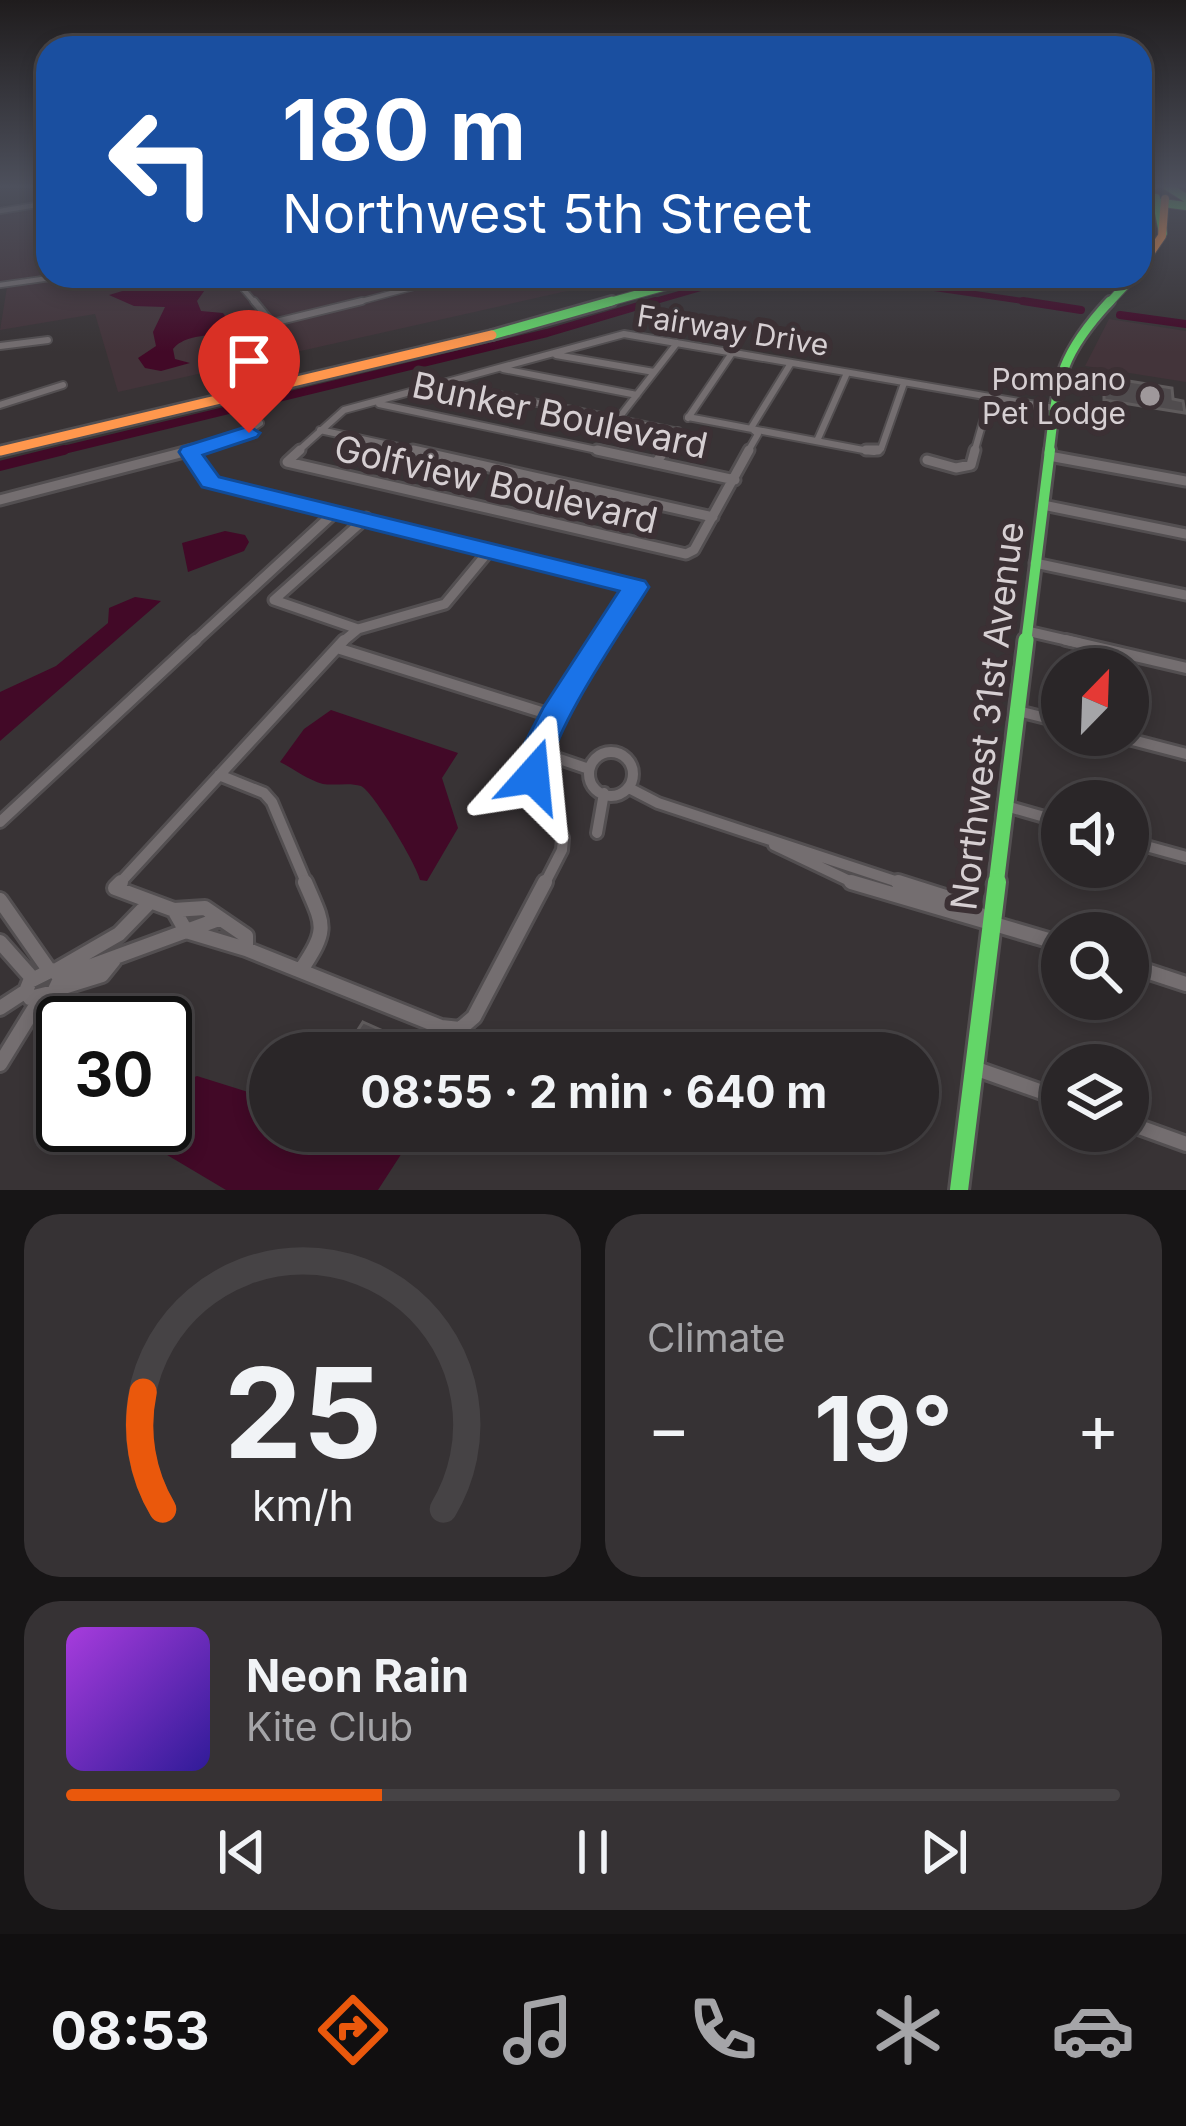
<!DOCTYPE html>
<html lang="en">
<head>
<meta charset="utf-8">
<style>
  :root { --surface:#2a2628; --page:#363234; --text:#f1f3f6; --muted:#a5a5a8; --line:#464345; --accent:#ea580c }
  body { margin:0; font-family:Inter,sans-serif; background:var(--page); color:var(--text); height:100vh; display:flex; flex-direction:column; font-size:45px; white-space:nowrap }
  * { box-sizing:border-box; margin:0 }
  p { font-size:39px; color:var(--muted) }
  .icon { flex:none; width:66px; height:66px; fill:none; stroke:currentColor; stroke-width:2; stroke-linecap:round; stroke-linejoin:round }
  .map { position:relative; height:1190px; overflow:hidden }
  .sheet { display:flex; flex-direction:column; gap:24px; padding:24px; background:#171516; flex:1 }
  .sheet>* { flex:none }
  .hud { position:absolute; left:36px; top:36px; width:1116px; height:252px; border-radius:36px; box-shadow:0 6px 18px #0003,0 0 0 3px var(--line); background:#1a4fa0; color:#fff; overflow:hidden }
  .needle { width:78px; rotate:23deg }
  .buttons { position:absolute; left:1041px; top:648px; display:grid; gap:24px }
  .buttons a { display:grid; place-items:center; width:108px; height:108px; border-radius:50%; background:var(--surface); box-shadow:0 6px 18px #0003,0 0 0 3px var(--line); font-size:60px }
  .speed { position:absolute; left:36px; top:996px; display:flex; gap:24px; font-size:60px; font-weight:700; text-align:center }
  .speed>* { display:grid; place-content:center; width:156px; height:156px; border-radius:50%; background:var(--surface); box-shadow:0 6px 18px #0003,0 0 0 3px var(--line); line-height:1 }
  .speed .limit { border:6px solid #111; border-radius:18px; background:#fff; color:#111 }
  .pin { position:absolute; display:grid; place-items:center; width:102px; height:102px; color:#fff; margin:-123px -51px; border-radius:50% 50% 50% 0; rotate:-45deg; box-shadow:0 0 12px #0007 }
  .pin .icon { rotate:45deg }
  .me { position:absolute; width:132px; margin:-66px; rotate:18deg; stroke-linejoin:round; filter:drop-shadow(0 0 9px #0008) }
  .turn { display:flex; align-items:center; gap:42px; height:252px; padding:0 48px; font-size:54px }
  .turn .icon { width:156px; height:156px; stroke-width:2.5 }
  .turn b { display:block; font-size:84px; line-height:102px }
  .big { font-size:90px; font-weight:700; line-height:1.1 }
  .sheet .tile { flex:1; display:flex; flex-direction:column; justify-content:center; gap:18px; min-width:0; padding:0 42px; border-radius:36px; background:var(--page) }
  .sheet .dial { align-items:center; gap:0 }
  .dial svg { height:312px; overflow:visible; fill:none; stroke:var(--line); stroke-width:7; stroke-linecap:round; text-anchor:middle }
  .dial text { fill:var(--text); stroke:none }
  .song { display:flex; align-items:center; gap:36px }
  .cover { width:144px; height:144px; border-radius:18px; background:linear-gradient(135deg,hsl(280 70% 55%),hsl(250 70% 35%)) }
  .played { height:12px; border-radius:6px; background:linear-gradient(90deg,var(--accent) 30%,var(--line) 30%) }
  .keys { display:flex; justify-content:space-around; direction:ltr }
  .heat { display:flex; justify-content:space-between; align-items:center; font-size:66px; direction:ltr }
  .sheet .tiles { flex:1; display:grid; gap:24px; grid-template-columns:1fr 1fr }
  .tile:last-child { grid-column:span 2 }
  .trip { position:absolute; left:249px; top:1032px; width:690px; height:120px; border-radius:60px; background:var(--surface); box-shadow:0 6px 18px #0003,0 0 0 3px var(--line); font-weight:700; line-height:120px; text-align:center }
  .tab-bar { display:flex; height:192px; justify-content:space-around; align-items:center; background:#110f10; color:var(--muted) }
  .tab-bar .icon { width:84px; height:84px }
  .tab-bar .on { color:var(--accent) }
  .tab-bar b { font-size:54px; color:var(--text) }
  .map>svg:first-child { display:block }
  .built { fill:#43343a }
  .water { fill:#420927 }
  .lines { fill:none; stroke-linecap:round; stroke-linejoin:round }
  .canal-far2 { stroke:#420927; stroke-width:6 }
  .canal-far1 { stroke:#420927; stroke-width:8 }
  .canal { stroke:#420927; stroke-width:10 }
  .building { fill:#504c4e; stroke:#5f5b5c; stroke-width:3 }
  .street-far4-casing { stroke:#534f51; stroke-width:8 }
  .street-far3-casing { stroke:#534f51; stroke-width:10 }
  .street-far2-casing { stroke:#534f51; stroke-width:15 }
  .street-far1-casing { stroke:#534f51; stroke-width:16 }
  .street-casing { stroke:#534f51; stroke-width:20 }
  .fast-far4-casing { stroke:#534f51; stroke-width:10 }
  .fast-far3-casing { stroke:#534f51; stroke-width:14 }
  .fast-far2-casing { stroke:#534f51; stroke-width:16 }
  .fast-far1-casing { stroke:#534f51; stroke-width:21 }
  .fast-casing { stroke:#534f51; stroke-width:24 }
  .slow-far1-casing { stroke:#534f51; stroke-width:10 }
  .slow-casing { stroke:#534f51; stroke-width:14 }
  .street-far4 { stroke:#746e70; stroke-width:4.5 }
  .street-far3 { stroke:#746e70; stroke-width:6 }
  .street-far2 { stroke:#746e70; stroke-width:9 }
  .street-far1 { stroke:#746e70; stroke-width:10 }
  .street { stroke:#746e70; stroke-width:14 }
  .fast-far4 { stroke:#63d668; stroke-width:8 }
  .fast-far3 { stroke:#63d668; stroke-width:9 }
  .fast-far2 { stroke:#63d668; stroke-width:10 }
  .fast-far1 { stroke:#63d668; stroke-width:15 }
  .fast { stroke:#63d668; stroke-width:18 }
  .slow-far1 { stroke:#ff974d; stroke-width:8 }
  .slow { stroke:#ff974d; stroke-width:9 }
  .route { fill:#1a73e8; stroke:#114b97; stroke-width:3 }
  .poi-dot { fill:#9f989b; stroke:#3b3034; stroke-width:4.5 }
  .labels { text-anchor:middle; dominant-baseline:central; stroke-width:12; stroke-linejoin:round; paint-order:stroke }
  .far-street-label { font-size:30px; fill:#d6cfd2; stroke:#3b3034 }
  .far-poi-label { font-size:30px; fill:#d6cfd2; stroke:#3b3034; text-anchor:end }
  .street-label { font-size:36px; fill:#d6cfd2; stroke:#3b3034 }
</style>
</head>
<body>
<div class="map">
<svg width="1186" height="1190" viewBox="0 0 1186 1190">
  <rect width="100%" height="100%" fill="#383335"/>
  <path class="built" d="M 48,205 L 48,276 L 634,276 L 118,392 L 95,314 L 0,330 L 8,281 L 0,281 L 0,214 Z
    M 1109,319 L 1186,331 L 1186,382 L 1085,366 Z"/>
  <path class="water" d="M 150,276 L 201,276 L 207,287 L 197,301 L 201,311 L 223,313 L 236,332 L 261,344 L 245,349 L 221,343 L 217,334 C 202,336 182,337 173,349 L 175,359 L 190,363 L 161,371 L 145,368 L 138,358 L 156,346 L 153,332 L 165,307 L 134,306 L 109,295 L 136,287 Z
    M 225,531 L 245,535 L 249,542 L 244,551 L 188,572 L 182,543 Z
    M 135,597 L 161,601 L 0,741 L 0,692 L 56,666 L 108,623 L 109,608 Z
    M 331,710 L 458,753 L 442,778 L 458,828 L 427,881 L 420,880 C 418,867 373,791 361,786 C 349,782 335,786 323,784 C 308,780 294,769 280,762 L 304,729 Z
    M 197,1076 L 270,1099 L 270,1131 L 375,1131 L 409,1142 L 378,1190 L 226,1190 L 147,1143 L 113,1140 L 115,1125 L 165,1125 L 165,1090 Z"/>
  <g class="lines">
    <path class="canal-far2" d="M 852,276 L 1043,304
      M 645,304 L 742,276"/>
    <path class="canal-far1" d="M 1023,301 L 1081,310
      M 1120,315 L 1186,324
      M 51,453 L 547,333 L 655,301"/>
    <path class="canal" d="M 0,466 L 64,450"/>
  </g>
  <path class="building" d="M 1104,377 L 1172,388 L 1173,399 L 1183,401 L 1185,413 L 1104,400 Z
    M 363,1022 L 433,1053 L 343,1053 Z"/>
  <g class="lines">
    <defs>
      <path id="street-far4" d="M 0,211 L 48,203
        M 232,276 L 256,304
        M 0,285 L 64,276
        M 351,304 L 455,276"/>
      <path id="street-far3" d="M 254,301 L 272,323 L 362,301
        M 0,346 L 48,340
        M 556,355 L 654,372
        M 503,369 L 637,395
        M 446,384 L 678,432
        M 379,404 L 611,453
        M 0,405 L 63,385
        M 688,417 L 874,452 L 881,449 L 904,383
        M 688,418 L 732,353
        M 618,419 L 677,343
        M 320,430 L 426,453
        M 817,441 L 847,373
        M 181,453 L 237,439 L 260,423
        M 296,453 L 344,410 L 624,334 L 1054,408
        M 663,453 L 678,431
        M 747,453 L 758,434 L 751,428 L 791,363
        M 974,453 L 990,397"/>
      <path id="street-far2" d="M 300,450 L 287,462 L 686,554 L 694,550 L 749,450
        M 413,450 L 713,517
        M 597,450 L 735,480
        M 866,450 L 878,450
        M 190,452 L 211,482 L 636,587 L 600,643
        M 1049,456 L 1186,481
        M 927,460 L 956,468 L 971,465 L 975,450
        M 656,463 L 665,450
        M 0,500 L 192,450
        M 1043,505 L 1186,534
        M 1035,563 L 1186,595
        M 358,629 L 274,600 L 366,518
        M 1027,631 L 1079,643
        M 193,643 L 335,512
        M 341,643 L 358,629 L 445,604 L 489,551"/>
      <path id="street-far1" d="M 1066,640 L 1186,668
        M 337,648 L 554,716
        M 1018,711 L 1062,722
        M 1113,735 L 1186,754
        M 536,751 L 586,768
        M589 774a22 22 0 1 1 44 0a22 22 0 1 1-44 0Z
        M 219,775 L 264,793 L 272,802 L 307,885
        M 629,788 L 658,803 L 907,885
        M 1006,806 L 1062,822
        M 0,822 L 196,640
        M 597,833 L 604,793
        M 1128,841 L 1186,857
        M 774,845 L 858,885
        M 118,885 L 344,640
        M 544,885 L 562,850 L 563,838 L 531,764 L 554,716 L 602,640"/>
      <path id="street" d="M 121,882 L 115,888 L 174,910 L 205,908 L 246,936 L 246,949
        M 851,882 L 1062,944
        M 898,882 L 961,902 L 988,920
        M 0,900 L 49,970
        M 174,910 L 186,931 L 246,949 L 441,1027 L 460,1029 L 474,1017 L 545,882
        M 0,942 L 32,978
        M 1128,965 L 1186,984
        M 52,970 L 61,977 L 54,992 L 30,998 L 26,991 L 30,981 Z
        M 301,970 C 329,928 324,926 305,882
        M 55,971 L 119,934 L 149,903
        M 61,977 L 219,919
        M 57,989 L 102,975 L 114,960
        M 0,1008 L 26,991
        M 0,1064 L 40,999
        M 977,1069 L 1062,1099
        M 1128,1123 L 1186,1144"/>
      <path id="fast-far4" d="M 1167,186 L 1186,198
        M 1156,198 L 1163,233
        M 1140,200 L 1186,206
        M 602,304 L 703,276
        M 1108,304 L 1134,276"/>
      <path id="fast-far3" d="M 492,335 L 612,301
        M 1049,453 C 1058,380 1058,357 1110,301"/>
      <path id="fast-far2" d="M 1026,643 L 1050,450"/>
      <path id="fast-far1" d="M 996,885 L 1026,640"/>
      <path id="fast" d="M 959,1190 L 997,882"/>
      <path id="slow-far1" d="M 1140,191 L 1153,186
        M 1140,268 L 1162,236 L 1165,199"/>
      <path id="slow" d="M 0,451 L 492,335"/>
    </defs>
    <use href="#street-far4" class="street-far4-casing"/>
    <use href="#street-far3" class="street-far3-casing"/>
    <use href="#street-far2" class="street-far2-casing"/>
    <use href="#street-far1" class="street-far1-casing"/>
    <use href="#street" class="street-casing"/>
    <use href="#fast-far4" class="fast-far4-casing"/>
    <use href="#fast-far3" class="fast-far3-casing"/>
    <use href="#fast-far2" class="fast-far2-casing"/>
    <use href="#fast-far1" class="fast-far1-casing"/>
    <use href="#fast" class="fast-casing"/>
    <use href="#slow-far1" class="slow-far1-casing"/>
    <use href="#slow" class="slow-casing"/>
    <use href="#street-far4" class="street-far4"/>
    <use href="#street-far3" class="street-far3"/>
    <use href="#street-far2" class="street-far2"/>
    <use href="#street-far1" class="street-far1"/>
    <use href="#street" class="street"/>
    <use href="#fast-far4" class="fast-far4"/>
    <use href="#fast-far3" class="fast-far3"/>
    <use href="#fast-far2" class="fast-far2"/>
    <use href="#fast-far1" class="fast-far1"/>
    <use href="#fast" class="fast"/>
    <use href="#slow-far1" class="slow-far1"/>
    <use href="#slow" class="slow"/>
  </g>
  <linearGradient id="sky" x2="0" y2="1"><stop stop-color="#1f1c1d"/><stop offset="0.53" stop-color="#4d505c"/><stop offset="1" stop-color="#4d505c" stop-opacity="0"/></linearGradient>
  <rect width="1186" height="352" fill="url(#sky)"/>
  <path class="route" d="M 249,426 L 260,433 L 257,437 L 203,455 L 219,477 L 645,581 L 649,587 C 628,621 543,743 550,776 L 545,785 L 533,789 L 521,785 L 514,764 L 543,708 L 619,591 L 202,487 L 179,452 L 182,447 Z"/>
  <circle class="poi-dot" cx="1150" cy="396" r="12"/>
  <g class="labels">
    <g class="far-street-label">
      <text transform="translate(733 330) rotate(9)">Fairway Drive</text>
    </g>
    <g class="far-poi-label">
      <text x="1126" y="379">Pompano<tspan x="1126" dy="34">Pet Lodge</tspan></text>
    </g>
    <g class="street-label">
      <text transform="translate(560 415) rotate(12)">Bunker Boulevard</text>
      <text transform="translate(496 484) rotate(13)">Golfview Boulevard</text>
      <text transform="translate(987 716) rotate(-83)">Northwest 31st Avenue</text>
    </g>
  </g>
</svg>
<div class="buttons">
<a><svg class="needle" viewBox="-14 -14 28 28"><path d="M0-13l5 13h-10z" fill="#e53935"/><path d="M0 13l5-13h-10z" fill="#a5a5a8"/></svg></a>
<a><svg class="icon" aria-label="sound" viewBox="0 0 24 24"><path d="M4 9h4l5-4v14l-5-4H4zM17 9q2 3 0 6"/></svg></a>
<a><svg class="icon" aria-label="search" viewBox="0 0 24 24"><circle cx="10" cy="10" r="6"/><path d="M15 15l6 6"/></svg></a>
<a><svg class="icon" aria-label="layers" viewBox="0 0 24 24"><path d="M12 4l9 5-9 5-9-5zM3 14l9 5 9-5"/></svg></a>
</div>
<div class="speed"><div class="limit">30</div></div>
<div class="pin" style="left:249px;top:433px;background:#d93025"><svg class="icon" aria-label="arrive" viewBox="0 0 24 24"><path d="M6 21V4h12l-3 4 3 4H6"/></svg></div>
<svg class="me" style="left:533px;top:776px" viewBox="-20 -20 40 40"><path d="M0-17L14 15 0 8-14 15z" fill="#1a73e8" stroke="#fff" stroke-width="4"/></svg>
<div class="trip">08:55 · 2 min · 640 m</div>
<div class="hud">
<div class="turn"><svg class="icon" aria-label="left" viewBox="0 0 24 24"><path d="M17 20v-9H6M10 6l-5 5 5 5"/></svg><div><b>180 m</b>Northwest 5th Street</div></div>
</div>
</div>
<section class="sheet">
<div class="tiles">
<div class="tile dial"><svg viewBox="0 0 100 80">
<path d="M14 69A42 42 0 1 1 86 69"/>
<path d="M14 69A42 42 0 0 1 9 39" stroke="#ea580c"/>
<text x="50" y="56" font-size="32" font-weight="700">25</text>
<text x="50" y="72" font-size="11">km/h</text>
</svg></div>
<div class="tile"><p>Climate</p>
<div class="heat"><a>−</a><b class="big">19°</b><a>+</a></div>
</div>
<div class="tile">
<div class="song"><i class="cover"></i><div><b>Neon Rain</b><p>Kite Club</p></div></div>
<div class="played"></div>
<div class="keys"><svg class="icon" aria-label="previous" viewBox="0 0 24 24"><path d="M18 5L8 12l10 7zM5 5v14"/></svg><svg class="icon" aria-label="pause" viewBox="0 0 24 24"><path d="M8 5v14M16 5v14"/></svg><svg class="icon" aria-label="next" viewBox="0 0 24 24"><path d="M6 5l10 7-10 7zM19 5v14"/></svg></div>
</div>
</div>
</section>
<nav class="tab-bar">
<b>08:53</b>
<svg class="icon on" aria-label="directions" viewBox="0 0 24 24"><path d="M12 3l9 9-9 9-9-9zM9 14v-3h6M13 9l2 2-2 2"/></svg>
<svg class="icon" aria-label="music" viewBox="0 0 24 24"><path d="M9 18V5l10-2v13"/><circle cx="6" cy="18" r="3"/><circle cx="16" cy="16" r="3"/></svg>
<svg class="icon" aria-label="phone" viewBox="0 0 24 24"><path d="M5 4h4l2 5-3 2q2 4 5 5l2-3 5 2v4C11 20 4 13 5 4z"/></svg>
<svg class="icon" aria-label="climate" viewBox="0 0 24 24"><path d="M12 3v18M4 7l16 10M4 17L20 7"/></svg>
<svg class="icon" aria-label="car" viewBox="0 0 24 24"><path d="M5 17H2v-5l4-1 3-4h7l3 4 3 1v5h-3M9 17h6M6 11h13"/><circle cx="7" cy="17" r="2"/><circle cx="17" cy="17" r="2"/></svg>
</nav>
</body>
</html>
